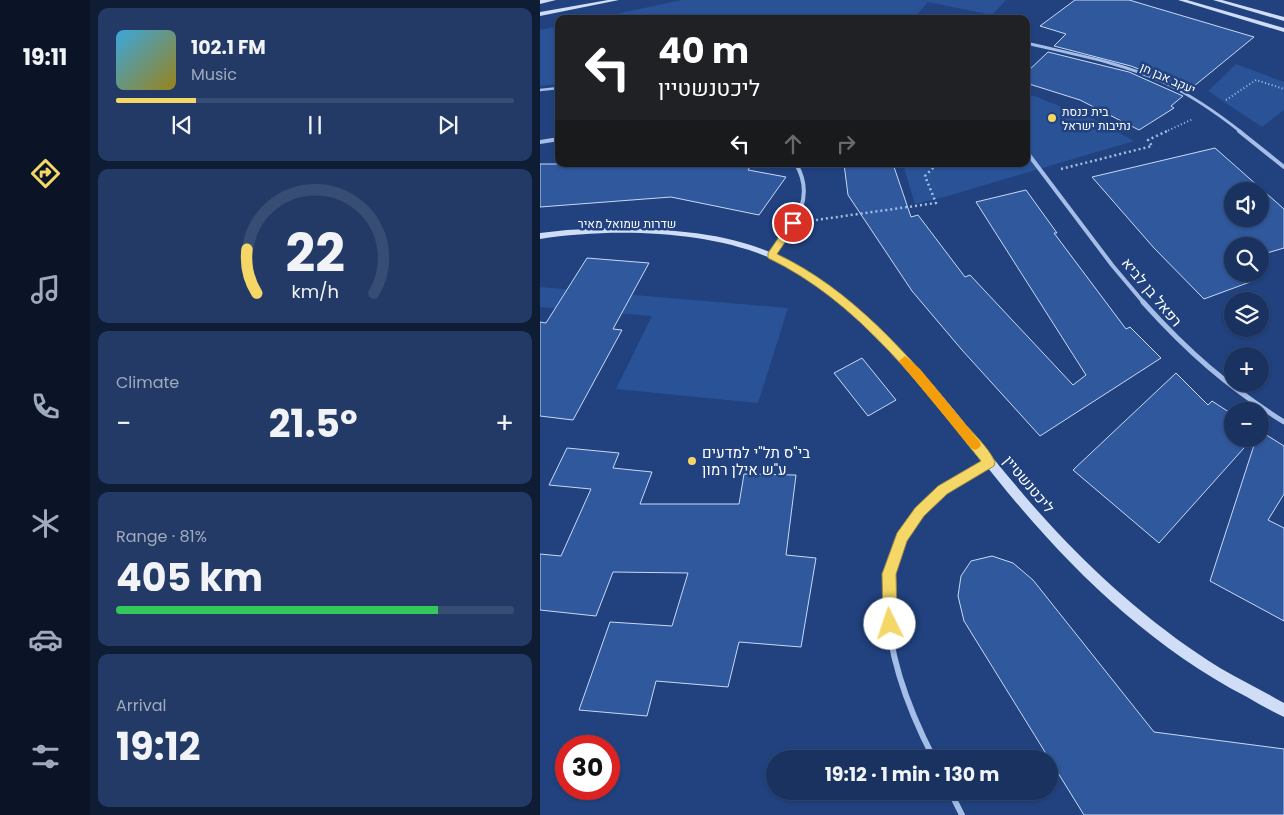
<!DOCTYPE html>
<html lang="en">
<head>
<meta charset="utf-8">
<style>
  :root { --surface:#19325f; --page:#223a65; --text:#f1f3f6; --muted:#9faabd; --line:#374d74; --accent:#f4d766 }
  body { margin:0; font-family:Poppins,Heebo,sans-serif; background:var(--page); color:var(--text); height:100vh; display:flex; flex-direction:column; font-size:19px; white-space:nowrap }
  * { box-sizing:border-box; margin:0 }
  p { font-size:16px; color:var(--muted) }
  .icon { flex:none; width:28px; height:28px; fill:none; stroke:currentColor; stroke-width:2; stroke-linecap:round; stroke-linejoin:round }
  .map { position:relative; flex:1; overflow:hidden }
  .side { display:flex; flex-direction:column; gap:8px; padding:8px; background:#0e1c34; width:450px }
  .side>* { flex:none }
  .hud { position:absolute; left:15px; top:15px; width:475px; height:152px; border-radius:10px; box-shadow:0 1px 4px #0004,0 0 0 1px var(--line); background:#202124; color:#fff; overflow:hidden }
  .tools { position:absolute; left:684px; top:182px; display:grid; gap:10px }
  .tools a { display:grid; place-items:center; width:45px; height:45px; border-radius:50%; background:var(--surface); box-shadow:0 1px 4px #0004,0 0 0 1px var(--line); font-size:25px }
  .speed { position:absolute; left:15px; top:735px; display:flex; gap:10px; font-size:25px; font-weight:700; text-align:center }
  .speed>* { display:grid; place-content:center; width:65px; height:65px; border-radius:50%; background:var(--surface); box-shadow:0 1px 4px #0004,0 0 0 1px var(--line); line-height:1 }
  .speed .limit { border:8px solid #d22; background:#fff; color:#111 }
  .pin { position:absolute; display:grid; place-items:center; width:42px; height:42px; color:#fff; margin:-21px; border:2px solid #fff; border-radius:50%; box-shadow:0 1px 5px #0007 }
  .me { position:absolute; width:55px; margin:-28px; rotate:356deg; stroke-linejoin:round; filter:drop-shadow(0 0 4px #0008) }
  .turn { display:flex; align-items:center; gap:18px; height:105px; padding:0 20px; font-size:22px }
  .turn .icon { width:65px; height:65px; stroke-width:2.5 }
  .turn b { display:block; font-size:35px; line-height:42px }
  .lanes { display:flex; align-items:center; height:48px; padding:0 20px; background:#0003; justify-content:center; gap:25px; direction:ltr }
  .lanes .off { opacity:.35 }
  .big { font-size:38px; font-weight:700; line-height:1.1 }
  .side .widget { flex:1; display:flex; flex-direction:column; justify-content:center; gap:8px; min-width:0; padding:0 18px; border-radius:10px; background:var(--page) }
  .side .dial { align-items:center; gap:0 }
  .dial svg { height:130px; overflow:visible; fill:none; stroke:var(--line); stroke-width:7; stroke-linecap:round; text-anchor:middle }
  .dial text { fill:var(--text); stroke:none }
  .song { display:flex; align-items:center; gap:15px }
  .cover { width:60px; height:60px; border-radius:8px; background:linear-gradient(135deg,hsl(200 70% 55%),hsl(50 70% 35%)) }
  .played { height:5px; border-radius:2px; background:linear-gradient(90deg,var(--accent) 20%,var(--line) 20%) }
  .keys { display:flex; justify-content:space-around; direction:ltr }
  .heat { display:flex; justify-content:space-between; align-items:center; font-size:28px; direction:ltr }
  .charge { height:8px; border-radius:4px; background:linear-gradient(90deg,#34c759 81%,var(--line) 0) }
  .trip { position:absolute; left:226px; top:750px; width:292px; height:50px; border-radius:25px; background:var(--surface); box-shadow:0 1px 4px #0004,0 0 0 1px var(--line); font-weight:700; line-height:50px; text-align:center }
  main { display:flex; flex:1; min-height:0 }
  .menu { display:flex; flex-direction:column; width:90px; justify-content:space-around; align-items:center; background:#0a1426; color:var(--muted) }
  .menu .icon { width:35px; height:35px }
  .menu .active { color:var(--accent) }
  .menu b { font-size:22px; color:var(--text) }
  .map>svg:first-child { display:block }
  .green { fill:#2a5297 }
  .building { fill:#30589c; stroke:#c9d9f6; fill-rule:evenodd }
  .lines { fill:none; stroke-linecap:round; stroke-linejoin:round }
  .path-far1 { stroke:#a5bee7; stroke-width:2; stroke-dasharray:1 2.5; stroke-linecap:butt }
  .path { stroke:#a5bee7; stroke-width:2.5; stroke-dasharray:2 3; stroke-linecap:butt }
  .lane { stroke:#a5bee7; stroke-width:2.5 }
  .street-far3 { stroke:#a5bee7; stroke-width:3 }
  .street-far2 { stroke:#a5bee7; stroke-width:4 }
  .street-far1 { stroke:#a5bee7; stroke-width:5 }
  .street { stroke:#a5bee7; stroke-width:6 }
  .secondary { fill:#cfddf6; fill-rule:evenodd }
  .route { fill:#f4d766; stroke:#9f8c42 }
  .slow { fill:#f59e0b }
  .poi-dot { fill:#f4d766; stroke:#21427f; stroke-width:2 }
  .labels { text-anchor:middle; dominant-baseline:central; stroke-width:5; stroke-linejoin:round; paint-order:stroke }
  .far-street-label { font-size:12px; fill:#fff; stroke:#21427f }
  .far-poi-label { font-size:12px; fill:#fff; stroke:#21427f; text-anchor:start }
  .street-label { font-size:15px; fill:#fff; stroke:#21427f }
  .poi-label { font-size:15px; fill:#fff; stroke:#21427f; text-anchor:start }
</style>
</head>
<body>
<main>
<nav class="menu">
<b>19:11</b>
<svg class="icon active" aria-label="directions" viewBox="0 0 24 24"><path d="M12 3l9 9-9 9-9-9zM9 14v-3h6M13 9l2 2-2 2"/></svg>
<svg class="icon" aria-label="music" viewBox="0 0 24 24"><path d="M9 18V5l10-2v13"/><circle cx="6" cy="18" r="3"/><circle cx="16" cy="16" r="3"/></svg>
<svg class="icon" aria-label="phone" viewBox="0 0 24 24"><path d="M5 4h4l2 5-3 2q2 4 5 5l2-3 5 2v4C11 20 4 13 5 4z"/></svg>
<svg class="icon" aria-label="climate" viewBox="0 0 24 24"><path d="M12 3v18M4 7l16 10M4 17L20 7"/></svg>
<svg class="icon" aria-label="car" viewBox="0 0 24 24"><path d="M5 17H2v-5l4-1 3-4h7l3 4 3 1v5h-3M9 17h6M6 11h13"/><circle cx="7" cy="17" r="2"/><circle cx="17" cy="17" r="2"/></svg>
<svg class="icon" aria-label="filters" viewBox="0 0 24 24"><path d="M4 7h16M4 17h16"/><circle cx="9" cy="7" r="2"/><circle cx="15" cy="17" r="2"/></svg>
</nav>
<section class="side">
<div class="widget">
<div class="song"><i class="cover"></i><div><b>102.1 FM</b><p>Music</p></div></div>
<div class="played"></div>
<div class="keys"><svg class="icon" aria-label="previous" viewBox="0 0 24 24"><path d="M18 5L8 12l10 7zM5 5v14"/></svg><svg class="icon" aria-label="pause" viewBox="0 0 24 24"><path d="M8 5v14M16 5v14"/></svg><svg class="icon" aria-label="next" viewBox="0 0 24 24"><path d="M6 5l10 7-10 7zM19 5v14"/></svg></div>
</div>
<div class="widget dial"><svg viewBox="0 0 100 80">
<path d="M14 69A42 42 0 1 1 86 69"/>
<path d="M14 69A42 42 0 0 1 8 42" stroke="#f4d766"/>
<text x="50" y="56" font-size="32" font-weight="700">22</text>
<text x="50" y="72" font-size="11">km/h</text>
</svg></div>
<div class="widget"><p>Climate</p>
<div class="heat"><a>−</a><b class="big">21.5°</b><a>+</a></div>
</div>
<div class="widget"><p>Range · 81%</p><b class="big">405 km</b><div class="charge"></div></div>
<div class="widget"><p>Arrival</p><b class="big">19:12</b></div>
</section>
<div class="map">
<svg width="744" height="815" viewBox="0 0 744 815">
  <rect width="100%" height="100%" fill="#21427f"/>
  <path class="green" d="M 142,0 L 466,0 L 452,15 L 388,2 L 373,19 L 52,19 Z
    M 19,26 L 19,84 L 0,86 L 0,30 Z
    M 696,64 L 744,82 L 744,110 L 722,127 L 668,91 Z
    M 486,93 L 556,120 L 594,141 L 404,197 L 375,204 L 363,164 L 486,164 Z
    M 0,287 L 248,308 L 218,403 L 76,389 L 112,316 L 0,307 Z"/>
  <path class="building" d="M 535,0 L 589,0 L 714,37 L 648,91 L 624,79 L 591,66 L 514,46 L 526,34 L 500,26 Z
    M 508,52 L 589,72 L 643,96 L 631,106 L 634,108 L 599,130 L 540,100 L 486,83 L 486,73 Z
    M 675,148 L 744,209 L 744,248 L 720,255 L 720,246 L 692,246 L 692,264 L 691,264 L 692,266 L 692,274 L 701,274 L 710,282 L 664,299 L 614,248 L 552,177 ZM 692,191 L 720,191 L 720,219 L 692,219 Z
    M 0,164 L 212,164 L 208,170 L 246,177 L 219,215 L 131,197 L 0,207 Z
    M 304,164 L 353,164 L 371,217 L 378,215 L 425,277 L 430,275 L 533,385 L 546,375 L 436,202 L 486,190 L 517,233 L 514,233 L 586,329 L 590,327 L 621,358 L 500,436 L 422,350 L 372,291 L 308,195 Z
    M 47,258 L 109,263 L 73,329 L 82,330 L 33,420 L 0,416 L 0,322 L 6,323 Z
    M 322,358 L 356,400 L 328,416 L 294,373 Z
    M 636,373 L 668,405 L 672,401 L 692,414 L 692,439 L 712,439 L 619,543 L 533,470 Z
    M 720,431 L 744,446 L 744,494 L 728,520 L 744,528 L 744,621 L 670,581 L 716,439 L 720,439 Z
    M 27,448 L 79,453 L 73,468 L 112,472 L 100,504 L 199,504 L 204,474 L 256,475 L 246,555 L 276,558 L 261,647 L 199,642 L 188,687 L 116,681 L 107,716 L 39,710 L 70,622 L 132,626 L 148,573 L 73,572 L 56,616 L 0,610 L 0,554 L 21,556 L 51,489 L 9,485 Z
    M 452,556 L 473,563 L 493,580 L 614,732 L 744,749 L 744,815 L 544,815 L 424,621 L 418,596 L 421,576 L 431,561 Z"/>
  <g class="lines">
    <path class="path-far1" d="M 686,100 L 716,80 L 744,89
      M 625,132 L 653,119"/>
    <path class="path" d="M 521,169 L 612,146 L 608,140 L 627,131
      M 276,220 L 396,203 L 385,176 L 397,164"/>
    <path class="lane" d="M 0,90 L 19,88"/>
    <path class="street-far3" d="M 486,43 C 532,54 580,62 623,82 C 651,95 677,113 701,132"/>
    <path class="street-far2" d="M 699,131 L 744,167
      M 0,142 L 19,139
      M 486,151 L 572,265 L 604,303
      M 231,256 C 252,227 277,200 256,164"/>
    <path class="street-far1" d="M 603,302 C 648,352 687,386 744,422
      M 370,526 C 394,492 415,483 449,463"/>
    <path class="street" d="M 371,525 C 323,594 359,691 394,759
      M 410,791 L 422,815"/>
    <path class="secondary" d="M 0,0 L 16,0 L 0,4 Z
      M 68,0 L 79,0 L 0,16 L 0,12 Z
      M 638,0 L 647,0 L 744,28 L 744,32 Z
      M 673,0 L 682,0 L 744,17 L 744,21 Z
      M 70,228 C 121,229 174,231 222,249 C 267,266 304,295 338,328 C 352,342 367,355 380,370 C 427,423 468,480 516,531 C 565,583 619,630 680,668 C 701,680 723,691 744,703 L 744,717 C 731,711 719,704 707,697 C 607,645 526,565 456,478 C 428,444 402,409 374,376 C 360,361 345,347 331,333 C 301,303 269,275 230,258 C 166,230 69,228 0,239 L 0,233 L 27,230 Z"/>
  </g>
  <path class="route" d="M 253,220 L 258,223 L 237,254 C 311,289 369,355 420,418 C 431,432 448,446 455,462 L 454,466 L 407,494 L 384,516 L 367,541 L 356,574 L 357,624 L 355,629 L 350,631 L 345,629 L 343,624 L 342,574 L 357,533 L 375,508 L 398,486 L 441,461 C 380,385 318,301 228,258 L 228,253 L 250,221 Z"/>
  <path class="slow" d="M 365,356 L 380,369 L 439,441 L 441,445 L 439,448 L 435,450 L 431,448 L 359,361 Z"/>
  <g class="poi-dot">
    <circle cx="512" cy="118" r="5"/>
    <circle cx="152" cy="461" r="5"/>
  </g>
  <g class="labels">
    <g class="far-street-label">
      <text transform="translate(628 78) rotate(24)">יעקב אבן חן</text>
      <text x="87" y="223">שדרות שמואל מאיר</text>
    </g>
    <g class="far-poi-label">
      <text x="522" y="111">בית כנסת<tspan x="522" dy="14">נתיבות ישראל</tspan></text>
    </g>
    <g class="street-label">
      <text transform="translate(612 292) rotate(50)">רפאל בן לביא</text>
      <text transform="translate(489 484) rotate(50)">ליכטנשטיין</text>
    </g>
    <g class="poi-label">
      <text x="162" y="452">בי"ס תל"י למדעים<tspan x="162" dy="17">ע"ש אילן רמון</tspan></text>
    </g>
  </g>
</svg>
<div class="tools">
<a><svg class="icon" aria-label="sound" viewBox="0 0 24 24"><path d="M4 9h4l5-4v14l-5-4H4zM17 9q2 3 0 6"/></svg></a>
<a><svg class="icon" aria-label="search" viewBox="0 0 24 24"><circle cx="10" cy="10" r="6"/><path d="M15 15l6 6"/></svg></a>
<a><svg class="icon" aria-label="layers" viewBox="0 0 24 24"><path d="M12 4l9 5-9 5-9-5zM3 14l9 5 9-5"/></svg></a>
<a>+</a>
<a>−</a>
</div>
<div class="speed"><div class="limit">30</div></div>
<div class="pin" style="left:253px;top:223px;background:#d93025"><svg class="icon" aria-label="arrive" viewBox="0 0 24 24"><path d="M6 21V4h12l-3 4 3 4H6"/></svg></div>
<svg class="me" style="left:350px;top:624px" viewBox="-20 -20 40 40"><circle r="19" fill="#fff"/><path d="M0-13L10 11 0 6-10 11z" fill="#f4d766"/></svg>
<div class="trip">19:12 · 1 min · 130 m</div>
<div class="hud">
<div class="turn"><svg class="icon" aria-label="left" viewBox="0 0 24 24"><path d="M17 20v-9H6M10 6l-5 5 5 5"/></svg><div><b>40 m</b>ליכטנשטיין</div></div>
<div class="lanes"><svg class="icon" aria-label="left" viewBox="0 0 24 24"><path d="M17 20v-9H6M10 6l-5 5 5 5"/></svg><svg class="icon off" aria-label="ahead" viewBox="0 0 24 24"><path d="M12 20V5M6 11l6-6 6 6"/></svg><svg class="icon off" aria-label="right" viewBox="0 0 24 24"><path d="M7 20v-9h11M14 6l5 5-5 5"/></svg></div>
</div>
</div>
</main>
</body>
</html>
